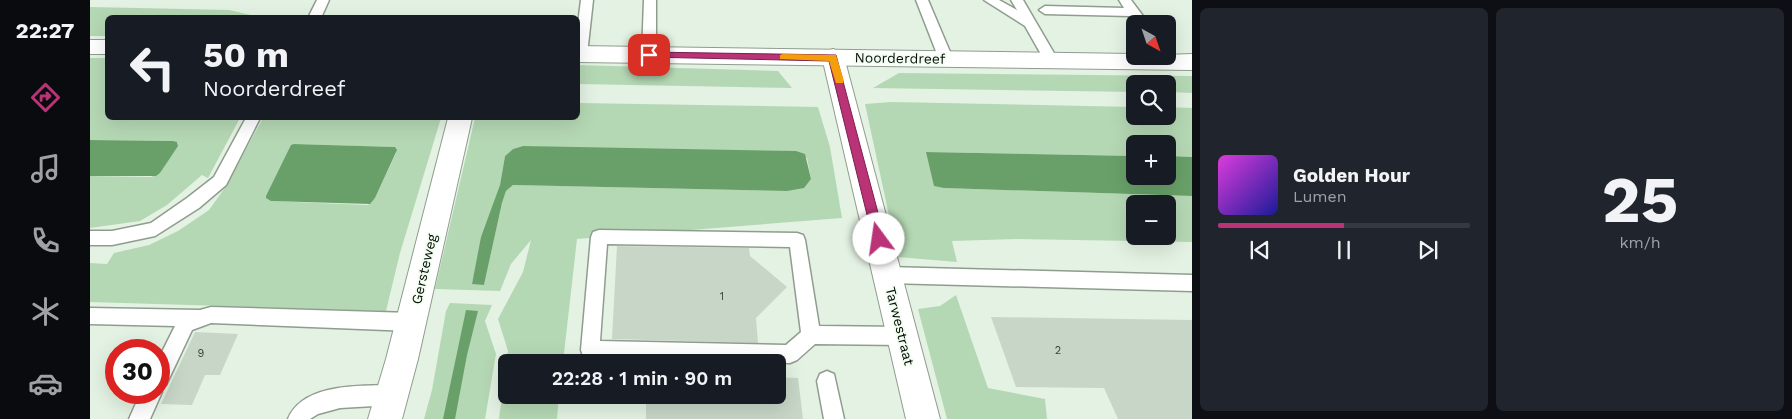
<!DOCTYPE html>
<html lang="en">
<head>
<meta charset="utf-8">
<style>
  :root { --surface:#171b24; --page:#20242c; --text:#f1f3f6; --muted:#9ea1a6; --line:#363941; --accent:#b93376 }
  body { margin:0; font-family:"Work Sans",sans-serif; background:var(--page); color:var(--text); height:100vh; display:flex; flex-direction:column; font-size:19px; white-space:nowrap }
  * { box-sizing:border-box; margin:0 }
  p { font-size:16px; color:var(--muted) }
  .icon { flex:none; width:28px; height:28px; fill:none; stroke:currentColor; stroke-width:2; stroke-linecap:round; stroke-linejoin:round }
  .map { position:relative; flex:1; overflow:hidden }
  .side { display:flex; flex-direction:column; gap:8px; padding:8px; background:#0d0f14; width:600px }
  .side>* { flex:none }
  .hud { position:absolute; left:15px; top:15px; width:475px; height:105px; border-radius:8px; box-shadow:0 5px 20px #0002; background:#171b24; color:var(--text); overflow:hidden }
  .needle { width:32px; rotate:140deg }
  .tools { position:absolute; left:1036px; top:15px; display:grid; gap:10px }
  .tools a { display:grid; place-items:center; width:50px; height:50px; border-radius:8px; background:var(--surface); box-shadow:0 5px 20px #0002; font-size:25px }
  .speed { position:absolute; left:15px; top:339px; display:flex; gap:10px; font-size:25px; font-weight:700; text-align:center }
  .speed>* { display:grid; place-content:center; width:65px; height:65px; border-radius:50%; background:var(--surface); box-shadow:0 5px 20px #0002; line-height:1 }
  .speed .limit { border:8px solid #d22; background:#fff; color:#111 }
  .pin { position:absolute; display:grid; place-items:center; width:42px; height:42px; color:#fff; margin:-21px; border-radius:10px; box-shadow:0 2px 8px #0006 }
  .me { position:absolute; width:55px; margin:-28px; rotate:346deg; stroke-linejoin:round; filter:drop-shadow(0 0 4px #0008) }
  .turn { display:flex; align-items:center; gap:18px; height:105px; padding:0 15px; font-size:22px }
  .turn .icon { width:65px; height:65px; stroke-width:2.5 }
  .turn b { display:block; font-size:35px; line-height:42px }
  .side .card { flex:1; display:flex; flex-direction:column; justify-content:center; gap:8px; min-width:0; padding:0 18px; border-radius:8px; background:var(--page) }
  .side .dial { align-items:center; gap:0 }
  .dial b { font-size:65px; line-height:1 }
  .song { display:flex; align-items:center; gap:15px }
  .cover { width:60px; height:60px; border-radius:8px; background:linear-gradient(135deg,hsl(300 70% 55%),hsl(240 70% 35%)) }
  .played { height:5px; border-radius:2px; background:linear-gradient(90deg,var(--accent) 50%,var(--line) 50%) }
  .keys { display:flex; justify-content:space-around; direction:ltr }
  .side .tiles { flex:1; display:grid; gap:8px; grid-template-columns:repeat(2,1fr) }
  .trip { position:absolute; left:408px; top:354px; width:288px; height:50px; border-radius:8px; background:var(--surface); box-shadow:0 5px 20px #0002; font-weight:600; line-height:50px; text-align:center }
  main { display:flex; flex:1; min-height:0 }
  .tabs { display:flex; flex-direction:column; width:90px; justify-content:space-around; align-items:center; background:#090b0e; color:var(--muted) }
  .tabs .icon { width:35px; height:35px }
  .tabs .selected { color:var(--accent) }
  .tabs b { font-size:22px; color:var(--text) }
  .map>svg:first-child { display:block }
  .green { fill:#b5d8b4; fill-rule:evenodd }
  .water { fill:#69a069 }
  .building { fill:#c7d6c7 }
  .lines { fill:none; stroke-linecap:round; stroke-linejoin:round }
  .service-casing { stroke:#8f9d8e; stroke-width:3 }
  .minor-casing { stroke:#8f9d8e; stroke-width:2 }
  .tertiary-casing { stroke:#8f9d8e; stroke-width:2 }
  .service { fill:#fff; fill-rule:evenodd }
  .minor { fill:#fff; fill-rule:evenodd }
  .tertiary { fill:#fff; fill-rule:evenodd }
  .route { fill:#b93376; stroke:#78214d }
  .slow { fill:#f59e0b }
  .labels { text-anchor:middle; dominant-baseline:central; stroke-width:4; stroke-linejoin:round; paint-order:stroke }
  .number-label { font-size:11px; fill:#384038 }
  .street-label { font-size:14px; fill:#090e09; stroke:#f2fef1 }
</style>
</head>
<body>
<main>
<nav class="tabs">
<b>22:27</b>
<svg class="icon selected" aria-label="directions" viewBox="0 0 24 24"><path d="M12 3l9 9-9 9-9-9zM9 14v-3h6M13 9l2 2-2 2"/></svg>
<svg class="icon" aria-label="music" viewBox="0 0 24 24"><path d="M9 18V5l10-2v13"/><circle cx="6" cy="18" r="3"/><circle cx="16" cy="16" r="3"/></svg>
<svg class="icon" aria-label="phone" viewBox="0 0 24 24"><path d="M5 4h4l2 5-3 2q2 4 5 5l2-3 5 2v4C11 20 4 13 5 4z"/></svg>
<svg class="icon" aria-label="climate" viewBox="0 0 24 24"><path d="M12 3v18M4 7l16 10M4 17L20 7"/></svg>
<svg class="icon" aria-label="car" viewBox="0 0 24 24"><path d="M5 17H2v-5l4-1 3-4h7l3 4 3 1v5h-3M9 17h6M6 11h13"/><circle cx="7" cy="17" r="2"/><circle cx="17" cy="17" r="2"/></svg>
</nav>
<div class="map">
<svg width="1102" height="419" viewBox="0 0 1102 419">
  <rect width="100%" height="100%" fill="#e3f2e2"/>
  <path class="green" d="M 0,7 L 139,10 L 169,17 L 18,18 L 17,36 L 0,36 Z
    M 0,58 L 17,58 L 18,118 L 150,118 L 118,178 L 112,175 L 77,205 L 50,221 L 0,228 L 0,176 L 61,177 L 70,173 L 88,143 L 83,141 L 0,140 Z
    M 488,65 L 688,71 L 702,88 L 488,84 Z
    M 809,73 L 1102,76 L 1102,93 L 1078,92 L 1078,84 L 1045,84 L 1045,92 L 783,88 Z
    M 801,102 L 1045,107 L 1045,116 L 1078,116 L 1078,107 L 1102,108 L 1102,157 L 1078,156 L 1078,144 L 1045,144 L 1045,156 L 837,152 L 854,188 L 1102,196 L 1102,242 L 926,239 L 862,241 L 867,262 L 808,257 L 775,104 ZM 1045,204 L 1078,204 L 1078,236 L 1045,236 Z
    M 488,103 L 728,107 L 740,147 L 752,218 L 487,239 L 473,362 L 416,362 L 418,351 L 408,319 L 433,272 L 441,240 L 421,264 L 410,291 L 345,289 L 385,118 L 488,118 ZM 433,146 L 717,158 L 721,179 L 697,191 L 423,185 L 416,191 L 412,203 L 394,285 L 382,283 L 410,185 L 415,156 L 423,149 Z
    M 173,118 L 351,118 L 310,253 L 296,311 L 0,302 L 0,263 L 17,264 L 24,253 L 59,245 L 88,231 L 119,210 L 134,189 ZM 204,144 L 305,147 L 306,153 L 285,198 L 278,205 L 181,201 Z
    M 866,295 L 898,388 L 955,399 L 957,419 L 857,419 L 828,309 L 850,306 Z
    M 360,303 L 402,305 L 395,321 L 406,354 L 395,419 L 334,419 L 342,390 L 356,311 Z
    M 416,364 L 416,395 L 469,395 L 467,419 L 409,419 Z"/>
  <path class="water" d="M 0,140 L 83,141 L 87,142 L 88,146 L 70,173 L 66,176 L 0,176 Z
    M 204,144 L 305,147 L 307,150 L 285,198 L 280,204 L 181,201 L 176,198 L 176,196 L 201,145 Z
    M 433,146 L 706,151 L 715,154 L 721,179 L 714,188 L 697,191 L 423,185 L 416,191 L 412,203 L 394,285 L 382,284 L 391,237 L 410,185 L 415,156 L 423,149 Z
    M 836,152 L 1045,156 L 1045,176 L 1078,176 L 1078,156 L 1102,157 L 1102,196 L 854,188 L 844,186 Z
    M 376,310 L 388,311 L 377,355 L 365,419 L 353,419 Z"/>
  <path class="building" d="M 527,246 L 659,248 L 660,256 L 697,287 L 666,318 L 668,343 L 522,339 Z
    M 901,317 L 1102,320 L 1102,419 L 1028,419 L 1014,388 L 926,387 Z
    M 105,332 L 148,334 L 130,375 L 115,375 L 102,405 L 71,404 Z
    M 686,377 L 708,378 L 713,419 L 556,419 L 556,395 L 686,395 Z"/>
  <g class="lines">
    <defs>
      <path id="service" d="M 227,0 L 239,0 L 231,18 L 218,18 Z
        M 491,0 L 503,0 L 497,54 L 495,57 L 488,58 L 488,24 Z
        M 554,0 L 566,0 L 566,55 L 564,58 L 554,58 L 552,55 Z
        M 826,0 L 838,0 L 863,59 L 861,62 L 851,62 L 849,59 Z
        M 894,0 L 909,0 L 927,10 L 921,0 L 933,0 L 968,60 L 966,63 L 956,63 L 935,26 Z
        M 1029,0 L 1041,0 L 1059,24 L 1046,24 L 1040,16 L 955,14 L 949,10 L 955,6 L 1034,8 Z
        M 156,118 L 170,118 L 136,185 L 109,208 L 65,236 L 22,245 L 0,245 L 0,231 L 22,231 L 61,223 L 97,198 L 124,177 Z
        M 509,230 L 707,233 L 713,235 L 715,240 L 729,326 L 813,327 L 820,330 L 822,336 L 820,342 L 813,345 L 725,344 L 707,360 L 700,363 L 500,359 L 493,356 L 491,350 L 501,237 L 503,232 ZM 517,244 L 700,247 L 711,332 L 696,345 L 510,341 Z
        M 798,267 L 1102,275 L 1102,291 L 798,283 L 792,280 L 789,275 L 792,270 Z
        M 121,307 L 321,313 L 328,316 L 330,322 L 328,328 L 321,331 L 121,323 L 102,330 L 76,385 L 70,387 L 72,392 L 60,419 L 39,419 L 51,392 L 69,392 L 69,358 L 85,326 L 0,324 L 0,308 L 110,310 Z
        M 737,371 L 744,374 L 754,419 L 734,419 L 727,381 L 730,374 Z
        M 302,385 L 309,388 L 312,395 L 309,402 L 302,405 L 250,408 L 228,414 L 220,419 L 198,419 C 213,383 269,386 302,385 Z"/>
      <path id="minor" d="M 743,49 L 751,52 L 754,57 L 850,419 L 816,419 L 732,57 L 735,52 Z
        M 358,118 L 382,118 L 328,359 L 312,419 L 278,419 L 296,359 Z"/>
      <path id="tertiary" d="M 0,40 L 18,40 L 18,54 L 0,54 Z
        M 488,46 L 1045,54 L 1045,56 L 1102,54 L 1102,70 L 488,62 Z"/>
    </defs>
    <use href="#service" class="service-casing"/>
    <use href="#minor" class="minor-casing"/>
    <use href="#tertiary" class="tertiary-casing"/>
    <use href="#service" class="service"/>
    <use href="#minor" class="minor"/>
    <use href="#tertiary" class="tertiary"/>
  </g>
  <path class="route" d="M 559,52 L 746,55 L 795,239 L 793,243 L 785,243 L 783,239 L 739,61 L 556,57 L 555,55 Z"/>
  <path class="slow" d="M 693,54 L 746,55 L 754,81 L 753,83 L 746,83 L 739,61 L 690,59 L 690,55 Z"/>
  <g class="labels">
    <g class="number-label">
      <text x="632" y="296">1</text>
      <text x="968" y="350">2</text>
      <text x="111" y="353">9</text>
    </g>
    <g class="street-label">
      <text transform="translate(810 58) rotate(1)">Noorderdreef</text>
      <text transform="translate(334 269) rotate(-77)">Gersteweg</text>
      <text transform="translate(810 326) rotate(76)">Tarwestraat</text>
    </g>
  </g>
</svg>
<div class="tools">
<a><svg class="needle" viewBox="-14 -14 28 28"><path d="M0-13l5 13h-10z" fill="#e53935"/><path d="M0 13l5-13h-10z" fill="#9ea1a6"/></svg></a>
<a><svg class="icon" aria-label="search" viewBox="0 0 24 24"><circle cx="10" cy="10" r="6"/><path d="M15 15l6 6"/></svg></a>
<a>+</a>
<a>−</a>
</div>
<div class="speed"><div class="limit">30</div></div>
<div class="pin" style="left:559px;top:55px;background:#d93025"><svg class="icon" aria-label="arrive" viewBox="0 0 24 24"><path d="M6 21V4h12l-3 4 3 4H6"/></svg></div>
<svg class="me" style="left:789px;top:239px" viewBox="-20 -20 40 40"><circle r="19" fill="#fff"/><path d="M0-13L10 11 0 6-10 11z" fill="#b93376"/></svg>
<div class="trip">22:28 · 1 min · 90 m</div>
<div class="hud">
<div class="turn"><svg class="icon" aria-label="left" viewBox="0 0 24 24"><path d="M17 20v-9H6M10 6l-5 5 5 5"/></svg><div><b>50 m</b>Noorderdreef</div></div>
</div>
</div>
<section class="side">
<div class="tiles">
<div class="card">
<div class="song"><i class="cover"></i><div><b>Golden Hour</b><p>Lumen</p></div></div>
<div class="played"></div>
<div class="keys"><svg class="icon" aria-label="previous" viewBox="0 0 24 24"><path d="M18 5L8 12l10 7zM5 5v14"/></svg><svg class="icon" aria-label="pause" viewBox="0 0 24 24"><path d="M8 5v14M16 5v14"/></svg><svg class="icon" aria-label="next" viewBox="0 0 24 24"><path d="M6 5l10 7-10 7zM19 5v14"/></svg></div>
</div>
<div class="card dial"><b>25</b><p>km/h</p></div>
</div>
</section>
</main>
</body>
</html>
